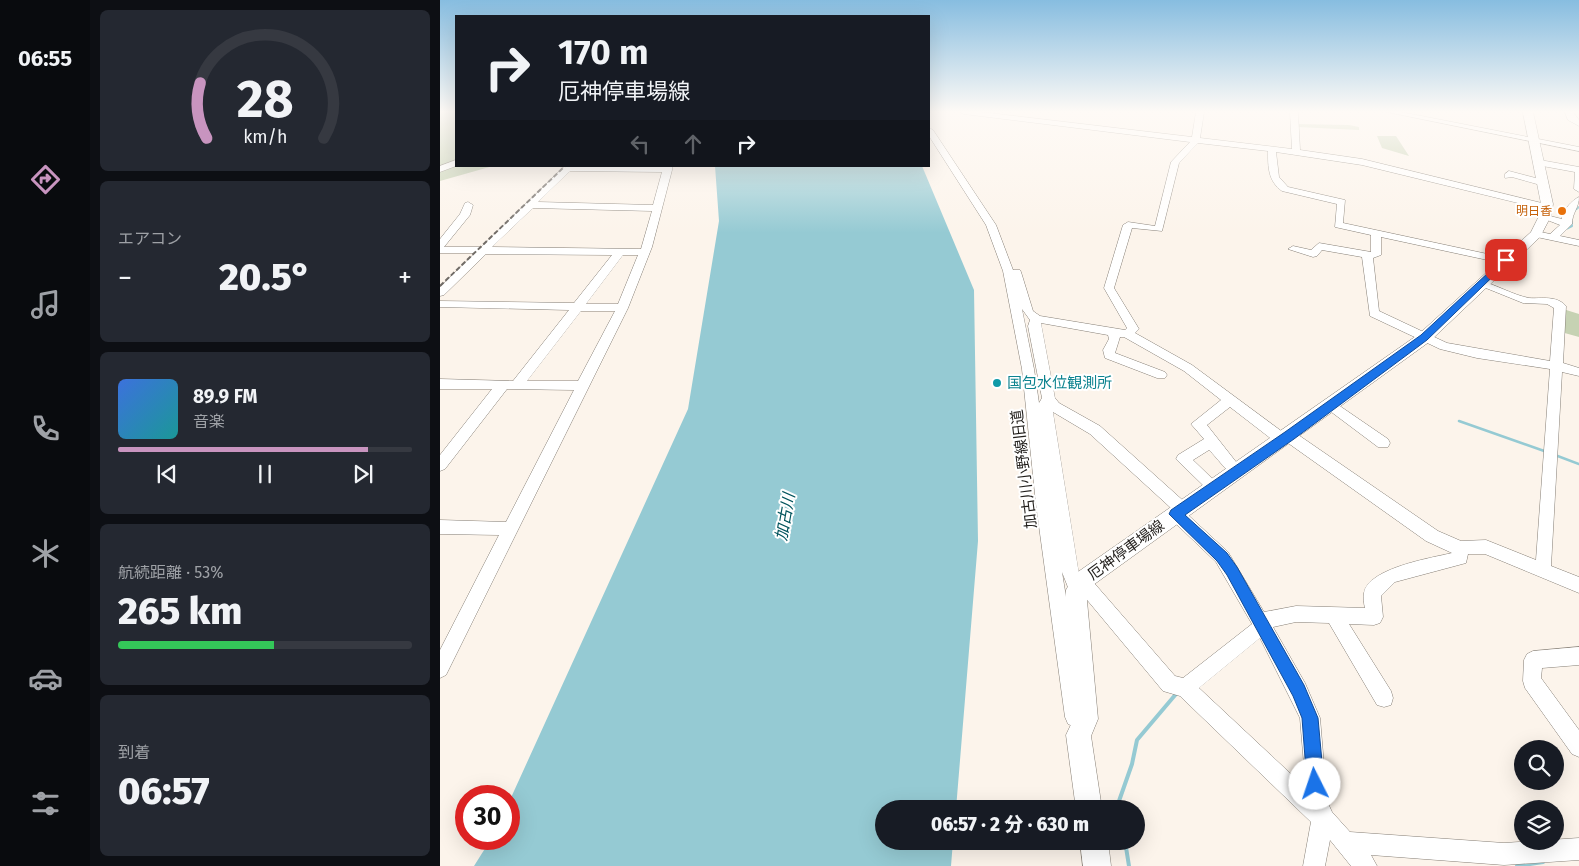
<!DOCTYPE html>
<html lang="ja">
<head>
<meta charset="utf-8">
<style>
  :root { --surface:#171b24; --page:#242831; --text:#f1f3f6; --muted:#9ea1a6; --line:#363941; --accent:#c894bf }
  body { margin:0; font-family:"Fira Sans","Noto Sans JP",sans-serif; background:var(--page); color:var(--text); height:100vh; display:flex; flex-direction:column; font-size:19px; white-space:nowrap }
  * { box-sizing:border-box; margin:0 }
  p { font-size:16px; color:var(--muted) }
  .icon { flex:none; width:28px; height:28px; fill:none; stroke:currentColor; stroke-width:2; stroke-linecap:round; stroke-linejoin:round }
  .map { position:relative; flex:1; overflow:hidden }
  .side { display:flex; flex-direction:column; gap:10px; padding:10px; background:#0d0f14; width:350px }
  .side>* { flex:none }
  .top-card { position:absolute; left:15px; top:15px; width:475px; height:152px; border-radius:0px; box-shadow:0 5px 20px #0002; background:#171b24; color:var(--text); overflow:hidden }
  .buttons { position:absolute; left:1074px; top:740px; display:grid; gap:10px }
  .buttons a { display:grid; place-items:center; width:50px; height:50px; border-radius:50%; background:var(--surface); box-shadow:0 5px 20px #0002; font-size:25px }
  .speed { position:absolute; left:15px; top:785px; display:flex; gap:10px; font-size:25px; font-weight:700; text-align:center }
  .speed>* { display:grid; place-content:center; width:65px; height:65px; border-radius:50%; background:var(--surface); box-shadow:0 5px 20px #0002; line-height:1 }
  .speed .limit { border:8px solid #d22; background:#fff; color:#111 }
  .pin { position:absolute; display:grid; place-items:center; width:42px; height:42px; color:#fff; margin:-21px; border-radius:10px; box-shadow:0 2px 8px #0006 }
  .me { position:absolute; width:55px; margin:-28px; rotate:356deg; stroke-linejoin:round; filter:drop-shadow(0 0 4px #0008) }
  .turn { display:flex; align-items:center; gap:18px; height:105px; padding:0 20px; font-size:22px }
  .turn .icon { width:65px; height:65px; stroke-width:2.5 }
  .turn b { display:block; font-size:35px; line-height:42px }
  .lanes { display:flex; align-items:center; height:48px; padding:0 20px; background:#0003; justify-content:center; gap:25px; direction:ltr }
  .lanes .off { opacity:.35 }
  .big { font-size:38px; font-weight:800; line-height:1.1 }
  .side .card { flex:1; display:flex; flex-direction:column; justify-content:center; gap:8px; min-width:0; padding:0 18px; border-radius:8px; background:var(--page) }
  .side .dial { align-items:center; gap:0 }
  .dial svg { height:130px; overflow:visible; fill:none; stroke:var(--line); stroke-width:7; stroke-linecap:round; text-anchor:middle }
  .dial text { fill:var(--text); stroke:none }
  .song { display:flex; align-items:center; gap:15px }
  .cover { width:60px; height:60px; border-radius:8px; background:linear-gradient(135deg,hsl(220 70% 55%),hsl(180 70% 35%)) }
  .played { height:5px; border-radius:2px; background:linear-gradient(90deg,var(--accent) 85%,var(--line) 85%) }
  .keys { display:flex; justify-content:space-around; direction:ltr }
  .heat { display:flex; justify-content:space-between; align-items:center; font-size:28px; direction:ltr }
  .charge { height:8px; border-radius:4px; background:linear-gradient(90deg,#34c759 53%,var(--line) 0) }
  .trip { position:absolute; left:435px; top:800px; width:270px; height:50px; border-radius:25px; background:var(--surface); box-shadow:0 5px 20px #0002; font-weight:800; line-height:50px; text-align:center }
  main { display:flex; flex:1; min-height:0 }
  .menu { display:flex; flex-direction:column; width:90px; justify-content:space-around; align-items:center; background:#090b0e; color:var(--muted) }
  .menu .icon { width:35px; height:35px }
  .menu .active { color:var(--accent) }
  .menu b { font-size:22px; color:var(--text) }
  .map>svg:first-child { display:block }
  .green { fill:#c6d2b3 }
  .water { fill:#95cad3 }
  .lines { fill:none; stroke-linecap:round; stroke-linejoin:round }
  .stream-far2 { stroke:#95cad3; stroke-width:2 }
  .stream-far1 { stroke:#95cad3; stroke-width:2.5 }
  .stream { stroke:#95cad3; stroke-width:4 }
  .minor-casing { stroke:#867f76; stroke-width:1 }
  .major-casing { stroke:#867f76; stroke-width:1 }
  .minor { fill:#fff; fill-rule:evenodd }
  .major { fill:#fff; fill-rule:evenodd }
  .rail { stroke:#706b66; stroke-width:2; stroke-dasharray:5 2.5; stroke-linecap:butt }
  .route { fill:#1a73e8; stroke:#114b97 }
  .food-dot { fill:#e8710a; stroke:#fff; stroke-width:2 }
  .culture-dot { fill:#0f9aa8; stroke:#fff; stroke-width:2 }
  .labels { text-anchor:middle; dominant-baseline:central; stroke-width:4; stroke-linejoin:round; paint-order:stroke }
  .far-food-label { font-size:12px; fill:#c56008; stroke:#fff; text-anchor:end }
  .culture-label { font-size:15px; fill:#0d838f; stroke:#fff; text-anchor:start }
  .street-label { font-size:15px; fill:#211e1b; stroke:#fff }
  .water-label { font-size:16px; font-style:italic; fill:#01535c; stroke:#fff }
</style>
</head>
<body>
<main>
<nav class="menu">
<b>06:55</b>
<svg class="icon active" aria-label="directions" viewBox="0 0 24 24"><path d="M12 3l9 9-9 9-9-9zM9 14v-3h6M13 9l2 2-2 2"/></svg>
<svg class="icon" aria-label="music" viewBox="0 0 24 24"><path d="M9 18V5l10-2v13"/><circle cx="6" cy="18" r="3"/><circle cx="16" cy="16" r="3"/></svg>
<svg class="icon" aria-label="phone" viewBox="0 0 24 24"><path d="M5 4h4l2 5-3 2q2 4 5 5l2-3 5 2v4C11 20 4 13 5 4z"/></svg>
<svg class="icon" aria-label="climate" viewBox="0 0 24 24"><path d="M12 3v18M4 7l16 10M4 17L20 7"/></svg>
<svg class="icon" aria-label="car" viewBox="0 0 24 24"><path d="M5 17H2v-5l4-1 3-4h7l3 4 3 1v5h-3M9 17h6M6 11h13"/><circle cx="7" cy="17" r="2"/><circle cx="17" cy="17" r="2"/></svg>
<svg class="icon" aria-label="filters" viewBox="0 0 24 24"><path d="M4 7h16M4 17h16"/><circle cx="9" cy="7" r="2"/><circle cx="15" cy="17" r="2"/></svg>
</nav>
<section class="side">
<div class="card dial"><svg viewBox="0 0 100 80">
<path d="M14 69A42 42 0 1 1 86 69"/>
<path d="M14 69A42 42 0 0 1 10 35" stroke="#c894bf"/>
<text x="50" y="56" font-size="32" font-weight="700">28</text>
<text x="50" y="72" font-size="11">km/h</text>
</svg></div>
<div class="card"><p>エアコン</p>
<div class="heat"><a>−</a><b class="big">20.5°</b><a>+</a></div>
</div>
<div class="card">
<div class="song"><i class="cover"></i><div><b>89.9 FM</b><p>音楽</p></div></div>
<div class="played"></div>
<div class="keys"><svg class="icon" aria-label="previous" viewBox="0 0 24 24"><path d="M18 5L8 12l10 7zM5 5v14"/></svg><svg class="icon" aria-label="pause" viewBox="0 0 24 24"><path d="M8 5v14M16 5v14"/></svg><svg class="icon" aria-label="next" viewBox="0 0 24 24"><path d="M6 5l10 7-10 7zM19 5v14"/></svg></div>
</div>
<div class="card"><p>航続距離 · 53%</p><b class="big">265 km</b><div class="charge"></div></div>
<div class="card"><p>到着</p><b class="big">06:57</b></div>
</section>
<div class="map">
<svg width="1139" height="866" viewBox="0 0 1139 866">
  <rect width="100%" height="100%" fill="#fcf4eb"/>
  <path class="green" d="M 0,112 L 16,112 L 16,166 L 53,166 L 0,181 Z
    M 857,124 L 909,125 L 919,127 L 919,130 L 858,127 Z
    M 937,136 L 956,136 L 969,156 L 942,148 Z
    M 1123,309 L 1139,314 L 1139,337 L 1121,332 Z"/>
  <path class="water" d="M 275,166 L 482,166 L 534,290 L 538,541 L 516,809 L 444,809 L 444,841 L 513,841 L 511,866 L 34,866 L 51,839 L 69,839 L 69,802 L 248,409 L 279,221 Z"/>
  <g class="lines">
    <path class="stream-far2" d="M 1134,211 L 1139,207
      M 1126,229 L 1132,226 L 1131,218"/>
    <path class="stream-far1" d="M 1019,421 L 1107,452
      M 1115,455 L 1139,464"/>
    <path class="stream" d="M 680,809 L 679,801 L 692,764 L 697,740 L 736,694
      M 685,841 L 689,866
      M 1077,866 L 1103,862"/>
    <defs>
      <path id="minor" d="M 520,112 L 541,112 L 752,137 L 756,112 L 764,112 L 760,138 L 852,149 L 850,112 L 858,112 L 860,150 L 922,159 L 1110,205 L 1112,207 L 1107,210 L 922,165 L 836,152 L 839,177 L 848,187 L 905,200 L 903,223 L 1066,258 L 1071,261 L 1066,264 L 941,237 L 941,255 L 933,258 L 939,311 L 1007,343 L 1110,361 L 1114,308 L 1107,304 L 1083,303 L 1036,284 L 1041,281 C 1057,285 1073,295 1089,298 C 1102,299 1116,295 1126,306 L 1123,363 L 1139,368 L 1139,376 L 1122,372 L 1111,566 L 1139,577 L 1139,593 L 1045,554 L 1028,554 L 1026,563 L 955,582 L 941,596 L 943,617 L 940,623 L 934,625 L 909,624 L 951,691 L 953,698 L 951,705 L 944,707 L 937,705 L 889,623 L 856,622 L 833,627 L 865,683 L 880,718 L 887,801 L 892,812 L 910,832 L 1064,843 L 1139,838 L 1139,860 L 1064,865 L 931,855 L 937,866 L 911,866 L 890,840 L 885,866 L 863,866 L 871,822 L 740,696 L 723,691 L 643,595 L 637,598 L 631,595 L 622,572 L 645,717 L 642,724 L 635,727 L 628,724 L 625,717 L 596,504 L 582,369 L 563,271 L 546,225 L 489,136 L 489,128 L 493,130 L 556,225 L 573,270 L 580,270 L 581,272 L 593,311 L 600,316 L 685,330 L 687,328 L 664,288 L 683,225 L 688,222 L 715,226 L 731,162 L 750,142 L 524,114 ZM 758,143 L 828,151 C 828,167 828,181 842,191 L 897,204 L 895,227 L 931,235 L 931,252 L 879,243 L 871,250 L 853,246 L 848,249 L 873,257 L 877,256 L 882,250 L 922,257 L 930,316 L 1000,349 L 1037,358 L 1110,369 L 1096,560 L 1046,540 L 1021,541 L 998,531 L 854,432 L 849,431 L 844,433 L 752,365 L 695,333 L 699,329 L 674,288 L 692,228 L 722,231 L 739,163 ZM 582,309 L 590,320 L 588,326 L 602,398 L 599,403 L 594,369 ZM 601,323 L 668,335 L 669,339 L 663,350 L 665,358 L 717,378 L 725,378 L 727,375 L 725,372 L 675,353 L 680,337 L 684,337 L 744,371 L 781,400 L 751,424 L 764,439 L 738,455 L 736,459 L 769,491 L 774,493 L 779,491 L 781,487 L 753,460 L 769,450 C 778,458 791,480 802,476 L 804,472 L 767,425 L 790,407 L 838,444 L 843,445 L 848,443 L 986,541 L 1012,553 C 991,558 928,568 924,593 C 923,598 924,604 925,608 L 856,606 L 824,612 L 788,552 L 747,514 L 751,509 L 748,505 L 660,426 L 619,403 L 615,398 ZM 613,412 L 650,434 L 732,509 L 728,514 L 731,519 L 776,562 L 812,624 L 743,678 L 735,676 L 648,576 L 639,574 ZM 820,638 L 860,718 L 866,788 L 759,688 Z
        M 947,112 L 961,112 L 1139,147 L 1139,151 Z
        M 1125,112 L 1133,112 L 1139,120 L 1139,126 L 1128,120 Z
        M 16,160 L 16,166 L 0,172 L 0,166 Z
        M 1100,160 L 1139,167 L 1139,192 L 1134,189 L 1135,172 L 1097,165 L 1096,163 Z
        M 125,166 L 232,166 L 232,170 L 212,247 L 188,308 L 6,675 L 0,678 L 0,650 L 59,535 L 0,534 L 0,520 L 66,522 L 134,390 L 67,389 L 5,469 L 0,471 L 0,455 L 52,389 L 0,389 L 0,379 L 73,381 L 129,310 L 0,307 L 0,301 L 134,303 L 172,255 L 46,254 L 4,295 L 0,296 L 0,287 L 35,253 L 0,253 L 0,239 L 20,214 L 25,203 L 28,202 L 33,205 L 30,215 L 4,247 L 41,247 ZM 130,171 L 222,172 L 213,205 L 98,202 ZM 93,208 L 212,211 L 201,249 L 52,247 ZM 183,255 L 198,255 L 178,304 L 146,304 ZM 141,311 L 175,311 L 138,381 L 87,381 Z
        M 1069,171 L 1107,181 L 1108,183 L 1104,186 L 1072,177 L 1065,178 L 1065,174 Z
        M 1139,197 C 1139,208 1132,213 1132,224 L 1120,236 L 1139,240 L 1139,246 L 1092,236 L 1091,234 L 1096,231 L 1110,234 L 1120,225 L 1102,218 L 1102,214 L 1122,219 C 1122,211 1132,200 1139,197 Z
        M 891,400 L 948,439 L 950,443 L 948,447 L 938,447 L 886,408 L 884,405 Z
        M 1139,647 L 1139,665 L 1102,668 L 1101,678 L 1139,730 L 1139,757 L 1132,754 L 1085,688 L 1083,681 L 1084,660 L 1087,654 L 1093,651 Z"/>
      <path id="major" d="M 1083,112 L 1093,112 L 1113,204 L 1111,216 L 1100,237 L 989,342 L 649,588 L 647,601 L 658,719 L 651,736 L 662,809 L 636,809 L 626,735 L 634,718 L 625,601 L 626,590 L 635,574 L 979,334 L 1091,232 L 1099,216 L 1101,204 Z
        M 640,841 L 668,841 L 671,866 L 643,866 Z"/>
    </defs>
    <use href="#minor" class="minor-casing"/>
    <use href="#major" class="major-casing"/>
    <use href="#minor" class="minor"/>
    <use href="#major" class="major"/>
    <path class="rail" d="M 0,286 L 125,166"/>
  </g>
  <linearGradient id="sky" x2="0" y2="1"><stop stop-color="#87bde0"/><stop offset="0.48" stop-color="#fefaf6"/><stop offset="1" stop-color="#fefaf6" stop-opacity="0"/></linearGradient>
  <rect width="1139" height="233" fill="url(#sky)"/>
  <path class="route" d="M 1063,259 L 1070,260 L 987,340 L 854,439 L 745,515 L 787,553 L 797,567 L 864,685 L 878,718 L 884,784 L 881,790 L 875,793 L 869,790 L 867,784 L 862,718 L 853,696 L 787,575 L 777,561 L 729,514 L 731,510 L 845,432 L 981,335 Z"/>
  <circle class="food-dot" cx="1122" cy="211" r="5"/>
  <circle class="culture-dot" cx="557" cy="383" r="5"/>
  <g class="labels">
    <g class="far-food-label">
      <text x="1112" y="211">明日香</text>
    </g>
    <g class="culture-label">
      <text x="567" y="383">国包水位観測所</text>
    </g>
    <g class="street-label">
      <text transform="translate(584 469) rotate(-97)">加古川小野線旧道</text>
      <text transform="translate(686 550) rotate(-36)">厄神停車場線</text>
    </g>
    <g class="water-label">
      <text transform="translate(345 517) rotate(-80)">加古川</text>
    </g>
  </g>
</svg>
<div class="buttons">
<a><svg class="icon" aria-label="search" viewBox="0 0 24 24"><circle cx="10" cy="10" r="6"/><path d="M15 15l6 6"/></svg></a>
<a><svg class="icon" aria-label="layers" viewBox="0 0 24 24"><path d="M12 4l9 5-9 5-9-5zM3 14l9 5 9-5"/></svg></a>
</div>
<div class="speed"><div class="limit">30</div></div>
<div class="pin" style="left:1066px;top:260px;background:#d93025"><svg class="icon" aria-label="arrive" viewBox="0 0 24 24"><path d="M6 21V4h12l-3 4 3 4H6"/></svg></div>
<svg class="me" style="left:875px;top:784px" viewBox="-20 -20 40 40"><circle r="19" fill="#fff"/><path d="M0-13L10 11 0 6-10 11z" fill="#1a73e8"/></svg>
<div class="trip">06:57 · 2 分 · 630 m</div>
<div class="top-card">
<div class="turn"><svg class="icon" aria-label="right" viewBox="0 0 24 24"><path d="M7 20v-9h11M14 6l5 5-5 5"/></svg><div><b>170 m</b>厄神停車場線</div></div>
<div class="lanes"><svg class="icon off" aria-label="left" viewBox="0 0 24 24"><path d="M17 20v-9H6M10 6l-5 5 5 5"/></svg><svg class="icon off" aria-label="ahead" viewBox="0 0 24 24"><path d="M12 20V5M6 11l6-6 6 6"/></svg><svg class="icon" aria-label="right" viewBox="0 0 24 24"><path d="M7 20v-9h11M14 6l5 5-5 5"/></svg></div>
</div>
</div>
</main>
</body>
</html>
